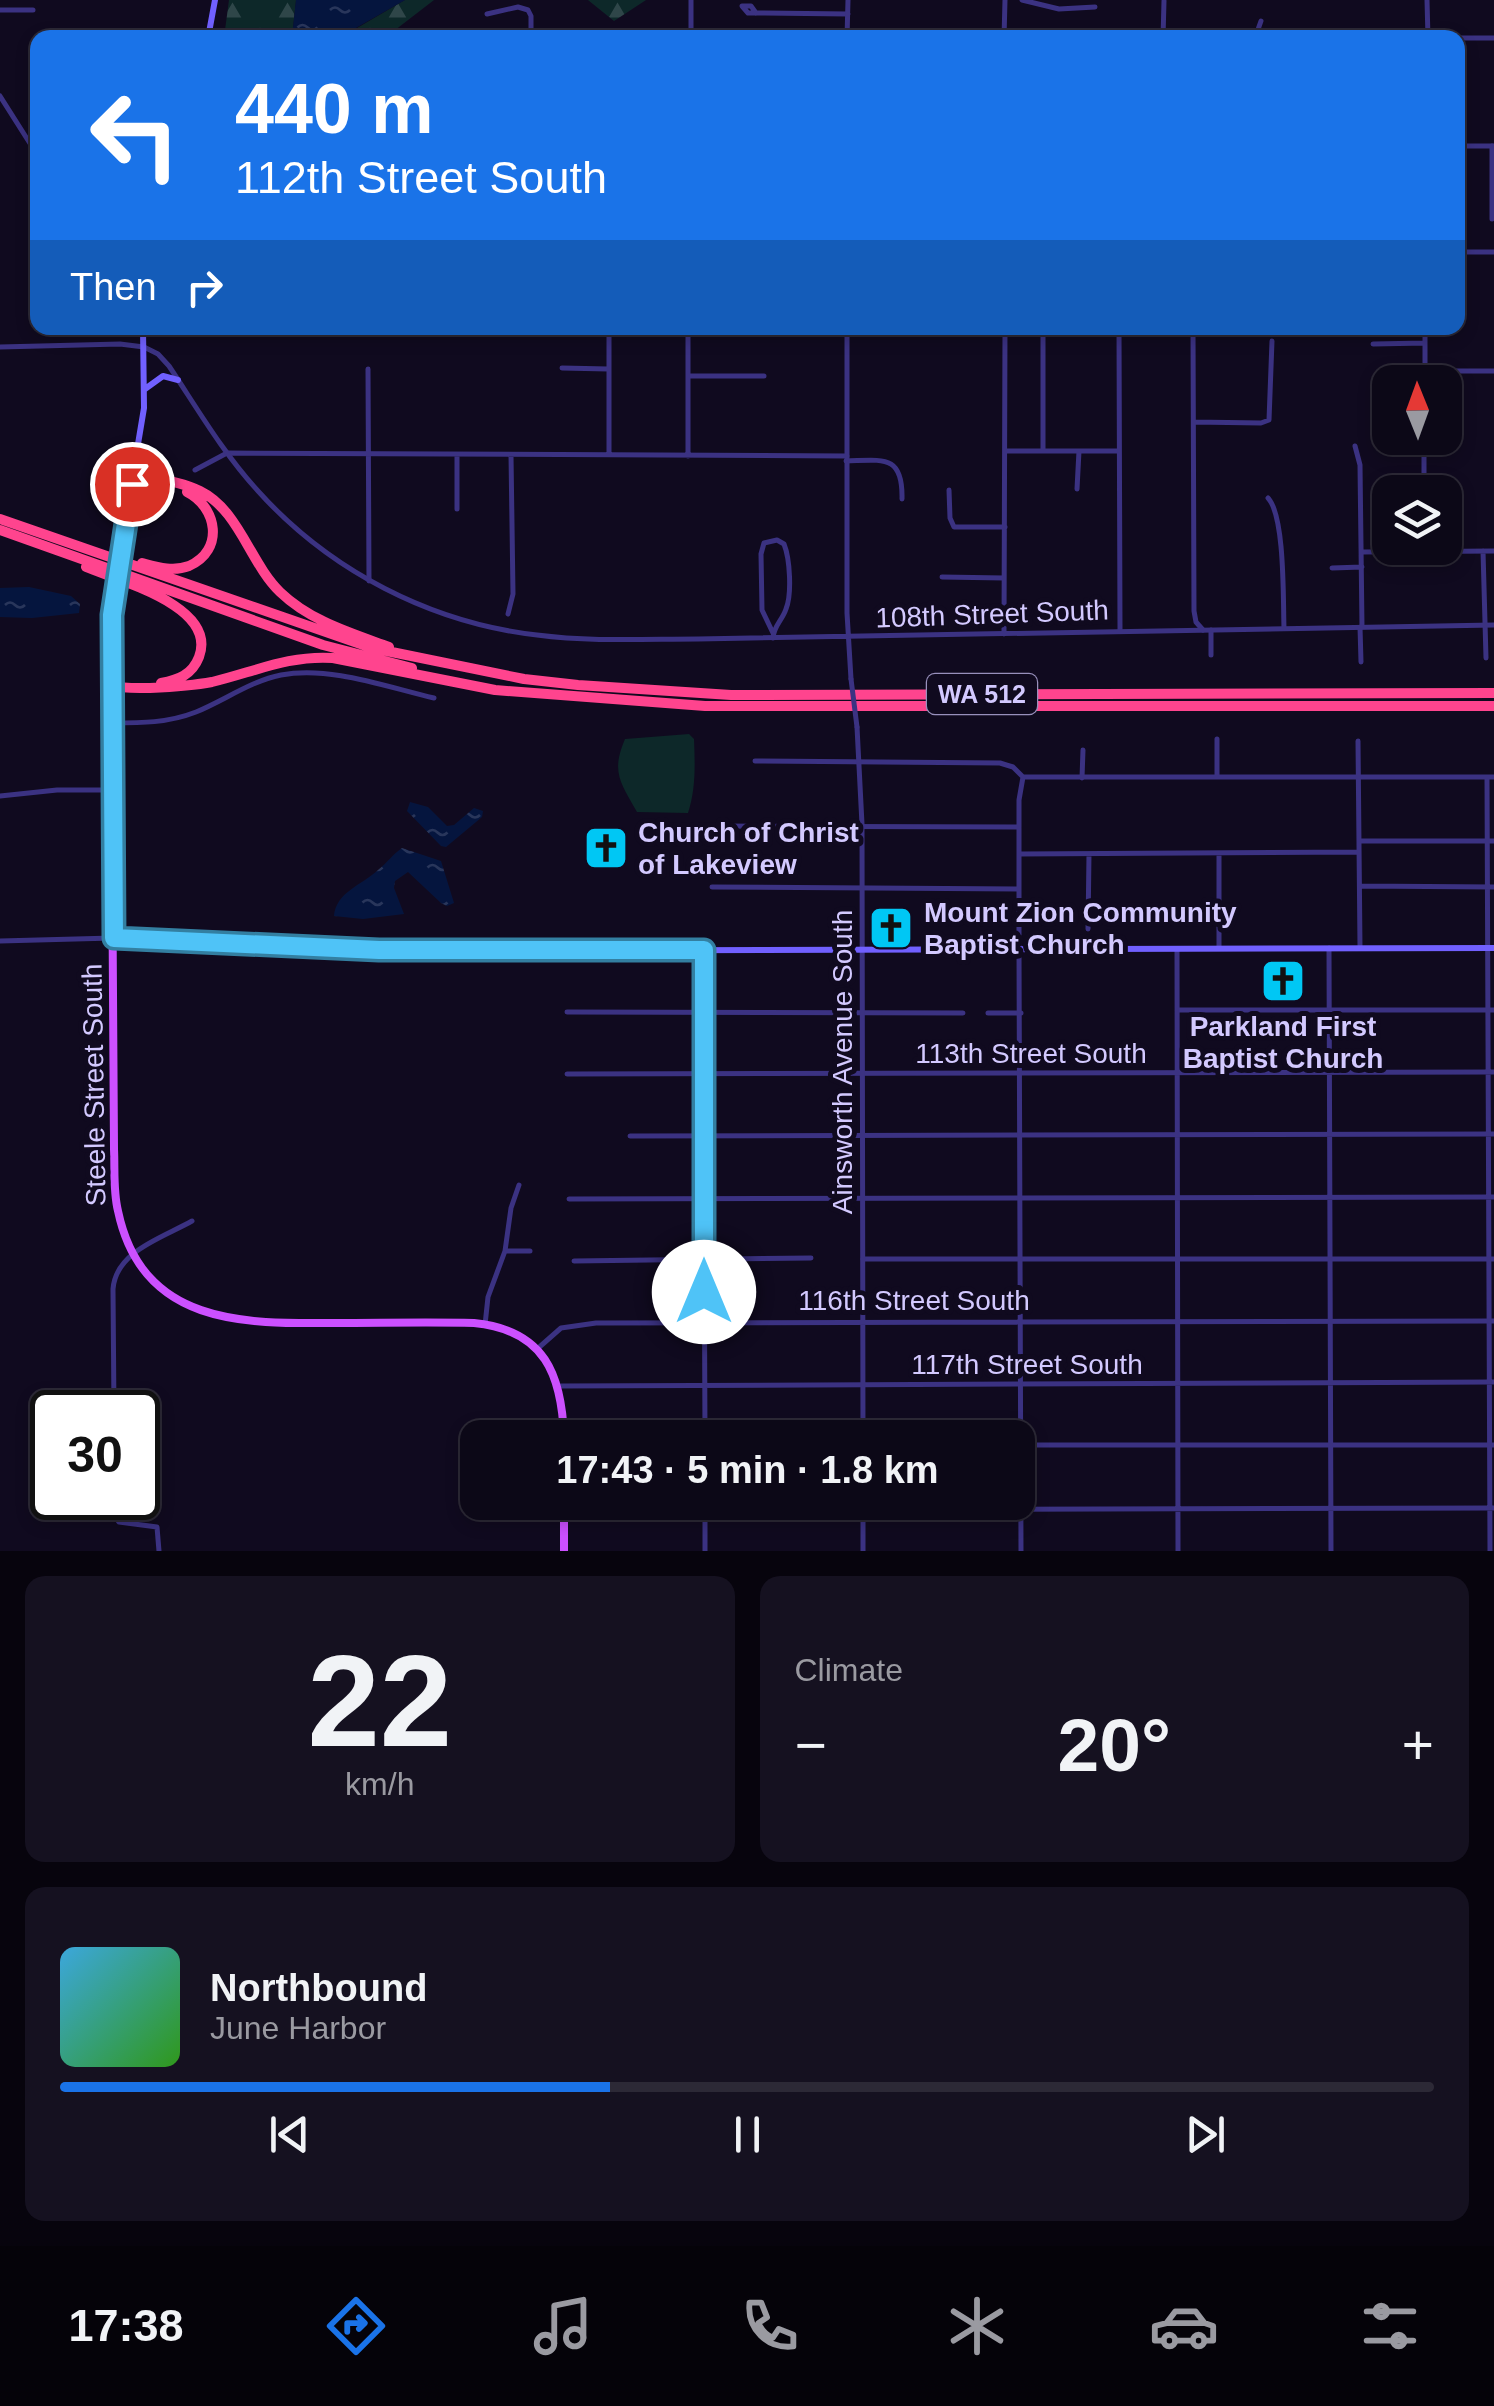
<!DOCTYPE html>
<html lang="en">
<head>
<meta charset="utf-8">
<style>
  :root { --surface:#0c0817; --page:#151120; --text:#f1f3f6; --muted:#9a9aa1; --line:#2c2936; --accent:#1a73e8 }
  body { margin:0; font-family:Helvetica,sans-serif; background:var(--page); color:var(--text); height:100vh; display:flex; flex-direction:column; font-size:38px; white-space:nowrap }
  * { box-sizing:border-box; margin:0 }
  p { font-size:32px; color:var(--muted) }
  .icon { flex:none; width:55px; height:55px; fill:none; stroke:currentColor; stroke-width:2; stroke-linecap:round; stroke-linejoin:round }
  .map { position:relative; height:1551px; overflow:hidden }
  .side { display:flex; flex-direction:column; gap:25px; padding:25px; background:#07040d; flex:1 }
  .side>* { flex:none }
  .guide { position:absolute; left:30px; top:30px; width:1435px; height:305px; border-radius:20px; box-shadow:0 5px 15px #0003,0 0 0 2px var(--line); background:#1a73e8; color:#fff; overflow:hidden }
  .needle { width:65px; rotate:359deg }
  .controls { position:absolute; left:1372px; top:365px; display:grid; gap:20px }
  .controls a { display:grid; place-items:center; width:90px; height:90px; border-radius:20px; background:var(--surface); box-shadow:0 5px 15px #0003,0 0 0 2px var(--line); font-size:50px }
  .speed { position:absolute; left:30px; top:1390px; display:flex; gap:20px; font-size:50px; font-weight:700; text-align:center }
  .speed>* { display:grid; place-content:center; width:130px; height:130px; border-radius:50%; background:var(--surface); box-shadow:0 5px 15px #0003,0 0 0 2px var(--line); line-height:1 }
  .speed .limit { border:5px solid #111; border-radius:15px; background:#fff; color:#111 }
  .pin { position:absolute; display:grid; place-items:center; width:85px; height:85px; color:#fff; margin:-42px; border:5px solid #fff; border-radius:50%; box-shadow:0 2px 10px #0007 }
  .me { position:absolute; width:110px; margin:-55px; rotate:0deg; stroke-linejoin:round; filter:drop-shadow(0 0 8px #0008) }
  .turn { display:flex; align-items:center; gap:35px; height:210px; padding:0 40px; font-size:45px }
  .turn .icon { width:130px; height:130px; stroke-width:2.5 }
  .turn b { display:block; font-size:70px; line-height:85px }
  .then { display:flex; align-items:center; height:95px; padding:0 40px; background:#0003; gap:20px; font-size:38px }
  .big { font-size:75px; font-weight:800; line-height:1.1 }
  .side .card { flex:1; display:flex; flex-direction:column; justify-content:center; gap:15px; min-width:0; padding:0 35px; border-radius:20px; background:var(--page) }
  .side .dial { align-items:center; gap:0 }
  .dial b { font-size:130px; line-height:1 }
  .song { display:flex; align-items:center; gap:30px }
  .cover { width:120px; height:120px; border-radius:15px; background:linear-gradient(135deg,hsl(200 70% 55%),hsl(110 70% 35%)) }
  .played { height:10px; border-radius:5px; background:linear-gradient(90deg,var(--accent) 40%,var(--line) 40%) }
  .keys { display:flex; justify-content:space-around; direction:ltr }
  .heat { display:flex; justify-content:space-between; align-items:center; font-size:55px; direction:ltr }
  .side .tiles { flex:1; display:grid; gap:25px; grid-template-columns:1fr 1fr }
  .card:last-child { grid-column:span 2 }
  .trip { position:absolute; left:460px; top:1420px; width:575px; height:100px; border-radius:20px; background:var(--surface); box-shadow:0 5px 15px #0003,0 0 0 2px var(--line); font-weight:800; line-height:100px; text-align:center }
  .dock { display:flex; height:160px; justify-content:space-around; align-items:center; background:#050309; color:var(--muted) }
  .dock .icon { width:70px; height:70px }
  .dock .on { color:var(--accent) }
  .dock b { font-size:45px; color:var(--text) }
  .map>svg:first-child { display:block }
  .forest { fill:url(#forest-firs) }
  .green { fill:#0d2829 }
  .water { fill:url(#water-ripples) }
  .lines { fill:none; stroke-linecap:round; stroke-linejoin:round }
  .minor { stroke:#3b3282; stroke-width:5 }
  .tertiary { stroke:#3b3282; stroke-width:5 }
  .secondary { stroke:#7160ff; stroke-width:6 }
  .primary { stroke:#cc50ff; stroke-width:8 }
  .motorway { stroke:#ff448e; stroke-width:10 }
  .tertiary-bridge { stroke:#3b3282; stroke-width:5 }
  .primary-bridge { stroke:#cc50ff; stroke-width:8 }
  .route-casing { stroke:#337fa1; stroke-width:25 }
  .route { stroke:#4fc3f7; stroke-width:18 }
  .labels { text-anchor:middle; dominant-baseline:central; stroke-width:10; stroke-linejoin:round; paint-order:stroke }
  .shield { fill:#100a1f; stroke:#9890bc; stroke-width:2.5 }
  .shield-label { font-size:25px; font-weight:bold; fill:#d3c9ff }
  .street-label { font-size:28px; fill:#d3c9ff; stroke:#100a1f }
  .poi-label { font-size:28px; font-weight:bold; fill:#d3c9ff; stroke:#100a1f; text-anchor:start }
</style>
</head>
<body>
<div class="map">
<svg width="1494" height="1551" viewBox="0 0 1494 1551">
  <defs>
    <pattern id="forest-firs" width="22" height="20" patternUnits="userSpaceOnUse" patternTransform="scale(2.5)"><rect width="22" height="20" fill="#0d2829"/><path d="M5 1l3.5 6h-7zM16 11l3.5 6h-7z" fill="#2f4649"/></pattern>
    <pattern id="water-ripples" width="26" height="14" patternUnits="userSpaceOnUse" patternTransform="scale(2.5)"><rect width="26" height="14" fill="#05153e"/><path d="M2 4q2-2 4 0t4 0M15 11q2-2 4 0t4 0" fill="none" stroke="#29365b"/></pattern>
  </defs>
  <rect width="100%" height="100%" fill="#100a1f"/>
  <path class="forest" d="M 229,0 L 296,0 L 292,37 L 224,38 Z
    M 405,0 L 434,0 L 386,37 L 340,38 Z
    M 588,0 L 646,0 L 614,21 Z"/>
  <path class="green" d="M 689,734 L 694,739 C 695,764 696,789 688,813 L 637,812 C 620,782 611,772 625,739 Z"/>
  <path class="water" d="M 296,0 L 405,0 L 340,37 L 292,37 Z
    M 29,587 L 71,596 L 80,604 L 79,613 L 32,618 L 0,617 L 0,588 Z
    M 410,802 L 428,807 L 447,826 L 454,825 L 474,808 L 483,811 L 482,817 L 446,847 L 441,846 L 407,811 Z
    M 402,848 L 441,861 L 454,903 L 447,906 L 441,903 L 408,872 L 395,881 L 394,888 L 404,914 L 363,919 L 334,916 C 336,892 362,885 378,870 C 387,863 393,854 402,848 Z"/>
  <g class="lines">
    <path class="minor" d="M 691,0 L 691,38
      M 1022,0 L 1059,9 L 1095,7
      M 1427,0 L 1428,38
      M 0,10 L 33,10
      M 756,13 L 751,6 L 742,6 L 748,13 L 764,13 L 848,14
      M 487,14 L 518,7 L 528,10 L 531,16 L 531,38
      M 1363,37 L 1376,38
      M 611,38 L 611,37
      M 1004,38 L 1005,0
      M 1163,38 L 1164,1
      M 1255,38 L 1261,21
      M 1458,38 L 1494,38
      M 31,145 L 38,155
      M 1492,219 L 1492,146
      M 1458,252 L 1494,252
      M 609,328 L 609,454
      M 688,328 L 688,456
      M 1043,328 L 1043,451
      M 1119,328 L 1120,631
      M 1193,328 L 1194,611 L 1196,622 L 1203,630
      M 1425,328 L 1425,382
      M 1373,344 L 1425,343
      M 0,347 L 120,344 L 144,347
      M 562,368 L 608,369
      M 368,369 L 369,581
      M 1425,371 L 1494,371
      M 688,376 L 764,376
      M 1194,422 L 1261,423 L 1269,420 L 1272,341
      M 1355,446 L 1360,465 L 1362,627
      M 1005,451 L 1119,451
      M 457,455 L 457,509
      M 846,461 C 883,460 903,454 902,499
      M 195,470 L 227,453 L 847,456
      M 1077,489 L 1079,451
      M 949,490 L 950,518 L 954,527 L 1005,527
      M 1424,492 L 1424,438
      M 1268,498 C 1285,516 1283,600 1284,628
      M 1483,551 L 1486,658
      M 1362,552 L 1494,551
      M 1332,568 L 1362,567
      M 942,577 L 1004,578
      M 508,614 L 513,594 L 511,455
      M 1360,627 L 1361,662
      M 1211,630 L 1211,655
      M 1004,634 L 1005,328
      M 773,638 C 774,625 782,621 786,609 C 792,594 790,559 784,544 L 777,540 L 764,543 L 761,554 L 762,610 L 773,633
      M 112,723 C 141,723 168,723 196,712 C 225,700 251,681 281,675 C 331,666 386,687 434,698
      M 1217,739 L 1217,776
      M 1358,741 L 1360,947
      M 755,761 L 1000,763 L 1013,767 L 1023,777 L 1494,777
      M 1487,777 L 1490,1551
      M 1082,778 L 1083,750
      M 0,796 L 57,790 L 112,790
      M 718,826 L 1019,827
      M 1359,841 L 1494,841
      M 1019,854 L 1359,852
      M 1360,886 L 1494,887
      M 712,887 L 1019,889
      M 1088,929 L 1089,854
      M 1019,948 L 1019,800 L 1023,777
      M 1219,948 L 1219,853
      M 1329,948 L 1331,1551
      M 1177,949 L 1178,1551
      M 703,950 L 705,1438
      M 1177,1010 L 1494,1010
      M 567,1012 L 963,1013
      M 988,1013 L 1021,1013
      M 567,1074 L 1494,1072
      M 630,1136 L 1494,1134
      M 569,1199 L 1494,1197
      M 505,1251 L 530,1251
      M 863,1259 L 1494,1259
      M 574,1261 L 811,1258
      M 485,1325 L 488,1297 L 505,1251 L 511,1208 L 519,1185
      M 560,1386 L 1494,1382
      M 114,1412 L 113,1289 C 116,1251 162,1238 192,1221
      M 1018,1445 L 1494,1445
      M 114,1498 L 115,1516 L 119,1522 L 157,1527 L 159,1551
      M 705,1502 L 705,1551
      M 564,1510 L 623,1510
      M 656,1510 L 1494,1508"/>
    <path class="tertiary" d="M 847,38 L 848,0
      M 0,96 L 31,145 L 38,145
      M 1458,146 L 1494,146
      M 847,328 L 847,613 L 851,679
      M 144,347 L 158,354 L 169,366 C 197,408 223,453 258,491 C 330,571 431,623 537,635 C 591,642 645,639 698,639 L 1494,625
      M 857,727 L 862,824 L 863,1438
      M 0,941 L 113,938
      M 1019,948 L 1021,1551
      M 536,1350 L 561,1328 L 596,1323 L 1494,1321
      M 863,1502 L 863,1551"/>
    <path class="secondary" d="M 208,38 L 215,0
      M 145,389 L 163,376 L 178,380
      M 133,474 L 144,408 L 143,328
      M 113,938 L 404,951 L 1494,948"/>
    <path class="primary" d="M 121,547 L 132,483
      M 114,590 L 111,685 L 114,1149 C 115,1170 113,1191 118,1211 C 142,1325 243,1324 335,1323 C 381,1323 428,1322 474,1323 C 545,1330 562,1375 564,1438
      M 564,1551 L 564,1502"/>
    <path class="motorway" d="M 133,474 C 155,479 180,481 200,491 C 239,510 250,563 280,592 C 310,621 351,633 389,647
      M 132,484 L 166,487
      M 0,519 L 372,648 L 524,679 L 578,685 L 731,695 L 1494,693
      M 0,530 L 323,645 L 412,668
      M 142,563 C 157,567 173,572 189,566 C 225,550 217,507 187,492
      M 86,567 C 119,581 218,606 199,657 C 192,675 178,680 161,683
      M 111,685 C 124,689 136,688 150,688 C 171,687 191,686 212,682 C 254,672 289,655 333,658 L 495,690 L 705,706 L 1494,706"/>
    <path class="tertiary-bridge" d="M 851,679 L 857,727"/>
    <path class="primary-bridge" d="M 114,590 L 121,547"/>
  </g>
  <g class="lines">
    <defs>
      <path id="route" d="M 132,484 L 112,615 L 114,938 L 379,950 L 704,950 L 704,1292"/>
    </defs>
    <use href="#route" class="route-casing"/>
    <use href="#route" class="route"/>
  </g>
  <defs>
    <symbol id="church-square" viewBox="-11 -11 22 22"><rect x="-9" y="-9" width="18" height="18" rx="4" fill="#00c7f4" stroke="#100a1f"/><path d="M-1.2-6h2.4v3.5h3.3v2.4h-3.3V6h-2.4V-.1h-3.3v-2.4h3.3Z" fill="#111"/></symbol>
  </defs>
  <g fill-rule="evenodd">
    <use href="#church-square" x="581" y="823" width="50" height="50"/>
    <use href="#church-square" x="866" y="903" width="50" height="50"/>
    <use href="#church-square" x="1258" y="956" width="50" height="50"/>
  </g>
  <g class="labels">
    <rect class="shield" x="927" y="674" width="110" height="40" rx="8"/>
    <g class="shield-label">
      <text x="982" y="694">WA 512</text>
    </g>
    <g class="street-label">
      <text transform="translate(992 614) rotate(-2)">108th Street South</text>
      <text x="1031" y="1053">113th Street South</text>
      <text transform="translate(842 1062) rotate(-90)">Ainsworth Avenue South</text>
      <text transform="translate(94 1085) rotate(-91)">Steele Street South</text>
      <text x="914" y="1300">116th Street South</text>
      <text x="1027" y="1364">117th Street South</text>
    </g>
    <g class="poi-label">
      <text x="638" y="832">Church of Christ<tspan x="638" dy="32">of Lakeview</tspan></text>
      <text x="924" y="912">Mount Zion Community<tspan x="924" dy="32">Baptist Church</tspan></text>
      <text x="1283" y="1026" text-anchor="middle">Parkland First<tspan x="1283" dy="32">Baptist Church</tspan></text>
    </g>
  </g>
</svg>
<div class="controls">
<a><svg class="needle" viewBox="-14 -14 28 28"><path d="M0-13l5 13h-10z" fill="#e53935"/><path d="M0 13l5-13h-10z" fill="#9a9aa1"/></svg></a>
<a><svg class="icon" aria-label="layers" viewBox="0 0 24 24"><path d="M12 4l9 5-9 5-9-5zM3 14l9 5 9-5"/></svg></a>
</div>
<div class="speed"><div class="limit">30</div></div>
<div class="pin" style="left:132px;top:484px;background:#d93025"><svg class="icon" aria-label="arrive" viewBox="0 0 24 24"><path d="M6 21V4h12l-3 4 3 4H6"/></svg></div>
<svg class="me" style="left:704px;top:1292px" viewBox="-20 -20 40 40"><circle r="19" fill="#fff"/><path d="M0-13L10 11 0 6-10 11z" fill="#4fc3f7"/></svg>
<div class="trip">17:43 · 5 min · 1.8 km</div>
<div class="guide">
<div class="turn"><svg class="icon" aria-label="left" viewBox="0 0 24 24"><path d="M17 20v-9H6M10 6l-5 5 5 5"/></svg><div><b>440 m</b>112th Street South</div></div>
<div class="then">Then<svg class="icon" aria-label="right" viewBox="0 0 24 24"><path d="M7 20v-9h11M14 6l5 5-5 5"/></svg></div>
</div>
</div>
<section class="side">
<div class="tiles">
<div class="card dial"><b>22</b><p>km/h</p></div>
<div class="card"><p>Climate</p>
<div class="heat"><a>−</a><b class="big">20°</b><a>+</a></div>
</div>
<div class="card">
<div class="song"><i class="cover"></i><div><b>Northbound</b><p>June Harbor</p></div></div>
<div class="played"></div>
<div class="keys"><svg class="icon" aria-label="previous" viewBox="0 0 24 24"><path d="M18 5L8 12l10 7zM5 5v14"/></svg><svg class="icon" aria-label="pause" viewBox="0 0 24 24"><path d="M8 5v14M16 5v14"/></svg><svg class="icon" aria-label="next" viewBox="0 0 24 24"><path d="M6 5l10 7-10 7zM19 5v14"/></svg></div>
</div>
</div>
</section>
<nav class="dock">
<b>17:38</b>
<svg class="icon on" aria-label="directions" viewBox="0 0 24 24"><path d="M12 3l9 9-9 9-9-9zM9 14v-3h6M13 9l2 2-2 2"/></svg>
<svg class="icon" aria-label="music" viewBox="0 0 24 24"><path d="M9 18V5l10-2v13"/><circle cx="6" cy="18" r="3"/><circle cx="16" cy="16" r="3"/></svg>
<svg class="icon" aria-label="phone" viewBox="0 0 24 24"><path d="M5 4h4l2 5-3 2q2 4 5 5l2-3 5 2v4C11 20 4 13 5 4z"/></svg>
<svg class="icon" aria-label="climate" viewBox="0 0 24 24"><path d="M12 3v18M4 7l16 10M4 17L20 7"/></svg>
<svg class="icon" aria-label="car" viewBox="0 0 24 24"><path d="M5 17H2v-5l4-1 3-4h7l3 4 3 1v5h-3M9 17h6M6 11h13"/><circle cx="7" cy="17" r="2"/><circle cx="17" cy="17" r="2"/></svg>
<svg class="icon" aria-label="filters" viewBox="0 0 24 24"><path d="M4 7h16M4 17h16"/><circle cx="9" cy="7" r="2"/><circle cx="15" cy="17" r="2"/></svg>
</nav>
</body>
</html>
